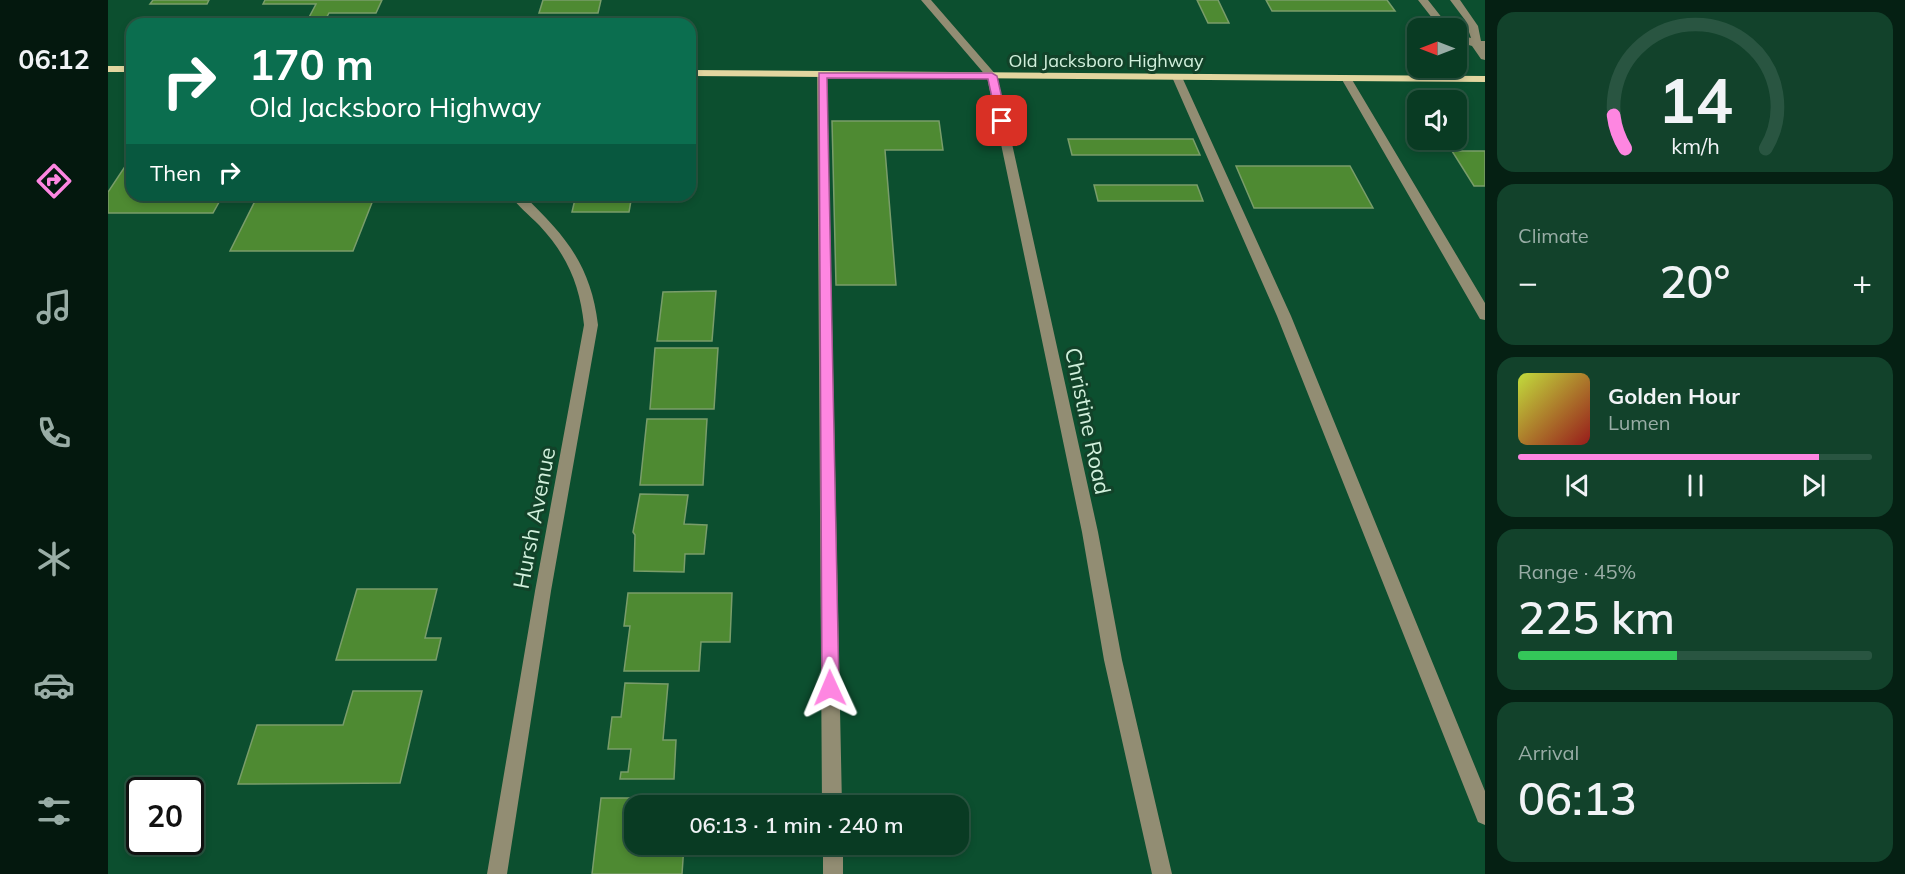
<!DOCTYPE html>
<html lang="en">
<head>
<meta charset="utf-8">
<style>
  :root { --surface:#093b23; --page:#12422b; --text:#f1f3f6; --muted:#99ada6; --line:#295541; --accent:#fe86e1 }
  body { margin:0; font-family:Mulish,sans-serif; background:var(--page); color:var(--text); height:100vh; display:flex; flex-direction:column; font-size:22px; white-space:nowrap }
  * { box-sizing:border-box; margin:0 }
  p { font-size:20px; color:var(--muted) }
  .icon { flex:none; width:33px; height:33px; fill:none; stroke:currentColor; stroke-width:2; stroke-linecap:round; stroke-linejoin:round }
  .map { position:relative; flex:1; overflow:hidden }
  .side { display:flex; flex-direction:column; gap:12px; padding:12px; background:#052013; width:420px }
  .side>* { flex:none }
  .banner { position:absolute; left:18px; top:18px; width:570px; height:183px; border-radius:18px; box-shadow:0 3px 9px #0003,0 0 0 2px var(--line); background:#0b6e4f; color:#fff; overflow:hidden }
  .needle { width:39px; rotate:270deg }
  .buttons { position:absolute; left:1299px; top:18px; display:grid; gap:12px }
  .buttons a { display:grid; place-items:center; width:60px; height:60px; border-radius:12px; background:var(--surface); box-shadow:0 3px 9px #0003,0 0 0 2px var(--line); font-size:30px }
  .speed { position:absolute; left:18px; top:777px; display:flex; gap:12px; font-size:30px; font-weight:700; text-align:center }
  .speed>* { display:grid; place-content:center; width:78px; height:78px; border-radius:50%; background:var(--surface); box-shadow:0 3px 9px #0003,0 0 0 2px var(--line); line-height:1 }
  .speed .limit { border:3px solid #111; border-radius:9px; background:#fff; color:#111 }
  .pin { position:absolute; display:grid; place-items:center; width:51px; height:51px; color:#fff; margin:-26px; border-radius:12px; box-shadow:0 3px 9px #0006 }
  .me { position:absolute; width:66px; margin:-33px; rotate:359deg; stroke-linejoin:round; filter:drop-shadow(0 0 4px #0008) }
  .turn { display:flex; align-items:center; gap:21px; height:126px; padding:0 24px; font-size:27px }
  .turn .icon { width:78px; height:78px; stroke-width:2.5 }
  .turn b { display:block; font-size:42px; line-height:51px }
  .then { display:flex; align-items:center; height:57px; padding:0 24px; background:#0003; gap:12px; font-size:22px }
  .big { font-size:45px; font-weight:600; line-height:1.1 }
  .side .widget { flex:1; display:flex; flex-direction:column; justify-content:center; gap:9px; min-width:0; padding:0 21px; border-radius:18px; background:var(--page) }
  .side .dial { align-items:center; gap:0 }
  .dial svg { height:156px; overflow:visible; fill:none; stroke:var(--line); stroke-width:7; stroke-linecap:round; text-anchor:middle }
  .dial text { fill:var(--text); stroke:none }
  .song { display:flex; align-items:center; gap:18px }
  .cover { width:72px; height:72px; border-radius:9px; background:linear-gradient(135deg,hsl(70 70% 55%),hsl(0 70% 35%)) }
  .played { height:6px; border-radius:3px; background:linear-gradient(90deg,var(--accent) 85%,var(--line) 85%) }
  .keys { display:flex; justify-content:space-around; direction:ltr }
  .heat { display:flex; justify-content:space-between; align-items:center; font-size:33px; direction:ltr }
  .charge { height:9px; border-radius:4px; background:linear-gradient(90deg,#34c759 45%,var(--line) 0) }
  .trip { position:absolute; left:516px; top:795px; width:345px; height:60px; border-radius:18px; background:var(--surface); box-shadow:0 3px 9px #0003,0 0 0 2px var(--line); font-weight:600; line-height:60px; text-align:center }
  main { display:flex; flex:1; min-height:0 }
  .dock { display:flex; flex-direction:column; width:108px; justify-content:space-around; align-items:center; background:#04180e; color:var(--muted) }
  .dock .icon { width:42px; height:42px }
  .dock .selected { color:var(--accent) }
  .dock b { font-size:27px; color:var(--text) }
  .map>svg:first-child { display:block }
  .building { fill:#4e8a32; stroke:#799d6a; stroke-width:1.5 }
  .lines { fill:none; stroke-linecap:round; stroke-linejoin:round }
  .minor { fill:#928d73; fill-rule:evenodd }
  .major { fill:#e2d6a0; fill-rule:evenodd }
  .route { fill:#fe86e1; stroke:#a55792; stroke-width:1.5 }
  .labels { text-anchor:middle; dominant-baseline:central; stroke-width:6; stroke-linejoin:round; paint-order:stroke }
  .far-street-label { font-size:18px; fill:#d1f0dc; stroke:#124229 }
  .street-label { font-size:22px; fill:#d1f0dc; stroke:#124229 }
</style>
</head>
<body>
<main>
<nav class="dock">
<b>06:12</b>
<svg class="icon selected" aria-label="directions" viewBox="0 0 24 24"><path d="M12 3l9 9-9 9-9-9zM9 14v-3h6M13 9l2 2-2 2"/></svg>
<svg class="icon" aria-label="music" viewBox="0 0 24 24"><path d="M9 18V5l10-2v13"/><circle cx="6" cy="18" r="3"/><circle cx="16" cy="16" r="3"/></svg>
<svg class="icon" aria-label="phone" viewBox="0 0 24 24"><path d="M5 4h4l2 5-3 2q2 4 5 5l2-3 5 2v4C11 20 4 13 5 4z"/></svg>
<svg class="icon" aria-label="climate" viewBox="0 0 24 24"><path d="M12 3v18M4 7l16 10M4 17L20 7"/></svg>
<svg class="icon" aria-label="car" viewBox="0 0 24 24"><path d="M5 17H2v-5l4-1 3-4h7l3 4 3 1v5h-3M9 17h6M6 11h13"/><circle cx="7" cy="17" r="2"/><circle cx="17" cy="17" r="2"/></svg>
<svg class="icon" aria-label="filters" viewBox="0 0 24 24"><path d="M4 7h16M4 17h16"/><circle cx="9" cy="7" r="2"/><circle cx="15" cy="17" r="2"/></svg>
</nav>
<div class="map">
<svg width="1377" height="874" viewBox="0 0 1377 874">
  <rect width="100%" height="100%" fill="#0c4f2f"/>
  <path class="building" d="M 45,0 L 101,0 L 99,4 L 42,4 Z
    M 157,0 L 274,0 L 268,13 L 221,13 L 215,24 L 198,23 L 208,4 L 155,4 Z
    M 435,0 L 493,0 L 490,13 L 431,13 Z
    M 1089,0 L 1110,0 L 1121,23 L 1100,23 Z
    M 1158,0 L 1279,0 L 1287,11 L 1164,11 Z
    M 724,121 L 831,121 L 835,150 L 777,150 L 788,285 L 728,285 Z
    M 960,139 L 1085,139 L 1092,155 L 964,155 Z
    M 1344,151 L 1377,151 L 1377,186 L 1366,186 Z
    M 24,156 L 24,195 L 115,195 L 105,213 L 0,213 L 0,192 Z
    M 1128,166 L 1242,166 L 1265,208 L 1146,208 Z
    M 986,185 L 1089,185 L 1095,201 L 990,201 Z
    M 150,195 L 267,195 L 245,251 L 122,251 Z
    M 468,195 L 524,195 L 521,212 L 464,212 Z
    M 608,291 L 604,341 L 549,341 L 555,292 Z
    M 547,348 L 610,348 L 606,409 L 542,409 Z
    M 539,419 L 599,419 L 595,485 L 532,485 Z
    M 532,494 L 580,495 L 576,524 L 599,525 L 596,554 L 577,554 L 576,572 L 526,571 L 527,535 L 525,532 Z
    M 249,589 L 329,589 L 317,638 L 333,638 L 328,660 L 228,660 Z
    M 520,593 L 624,593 L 622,642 L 593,642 L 591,671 L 516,671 L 522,626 L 516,626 Z
    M 517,683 L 560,684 L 555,740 L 568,740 L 566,779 L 512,779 L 513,772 L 520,772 L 523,749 L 500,749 L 504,717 L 513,717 Z
    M 245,691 L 314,691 L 292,783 L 130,784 L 149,725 L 235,725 Z
    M 493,798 L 556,798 L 556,806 L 526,806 L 526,844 L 576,845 L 574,874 L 484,874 Z"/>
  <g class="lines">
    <path class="minor" d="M 813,0 L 823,0 L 889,76 L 990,532 L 1014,660 L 1064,874 L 1044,874 L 996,660 L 974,532 L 879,77 Z
      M 1310,0 L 1320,0 L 1342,28 L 1332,28 Z
      M 1342,0 L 1352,0 L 1370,26 L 1373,41 L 1377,41 L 1377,60 L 1373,59 L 1364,46 L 1348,41 L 1348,34 L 1363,38 L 1357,20 Z
      M 714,72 L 719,75 L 734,806 L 714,806 L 709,75 Z
      M 1069,74 L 1074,77 L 1183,316 L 1377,791 L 1377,825 L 1370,822 L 1169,316 L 1064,77 Z
      M 1238,75 L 1243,78 L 1377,303 L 1377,320 L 1372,319 L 1233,78 Z
      M 402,195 L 415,195 C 457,235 483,265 490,325 L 443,591 L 399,874 L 379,874 L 427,591 L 476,325 C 472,285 459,255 431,225 C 421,215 410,206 402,195 Z
      M 715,844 L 735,844 L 735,874 L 715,874 Z"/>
    <path class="major" d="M 0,66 L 24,66 L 24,72 L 0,72 Z
      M 582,70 L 1377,76 L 1377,82 L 582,76 Z"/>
  </g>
  <path class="route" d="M 711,73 L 884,73 L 889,76 L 899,121 L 894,125 L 889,121 L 880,79 L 719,78 L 731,688 L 728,693 L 722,696 L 717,693 L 714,688 Z"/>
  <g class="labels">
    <g class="far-street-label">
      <text x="998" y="60">Old Jacksboro Highway</text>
    </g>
    <g class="street-label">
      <text transform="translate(980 421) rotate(78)">Christine Road</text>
      <text transform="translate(426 518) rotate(-79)">Hursh Avenue</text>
    </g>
  </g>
</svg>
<div class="buttons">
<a><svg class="needle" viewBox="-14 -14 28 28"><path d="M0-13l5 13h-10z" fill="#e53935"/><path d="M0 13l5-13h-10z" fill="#99ada6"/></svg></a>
<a><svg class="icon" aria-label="sound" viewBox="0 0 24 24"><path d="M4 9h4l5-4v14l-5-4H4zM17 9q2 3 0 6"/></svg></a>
</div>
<div class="speed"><div class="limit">20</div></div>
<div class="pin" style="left:894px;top:121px;background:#d93025"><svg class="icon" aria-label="arrive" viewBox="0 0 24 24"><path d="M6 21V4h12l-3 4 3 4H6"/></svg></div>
<svg class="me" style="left:722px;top:688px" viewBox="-20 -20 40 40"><path d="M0-17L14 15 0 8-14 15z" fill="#fe86e1" stroke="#fff" stroke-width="4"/></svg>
<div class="trip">06:13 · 1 min · 240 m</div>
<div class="banner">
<div class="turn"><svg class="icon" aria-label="right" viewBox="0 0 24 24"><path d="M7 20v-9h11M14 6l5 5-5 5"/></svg><div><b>170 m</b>Old Jacksboro Highway</div></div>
<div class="then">Then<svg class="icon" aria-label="right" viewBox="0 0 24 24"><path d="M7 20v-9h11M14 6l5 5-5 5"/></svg></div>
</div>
</div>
<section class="side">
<div class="widget dial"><svg viewBox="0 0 100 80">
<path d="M14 69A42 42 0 1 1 86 69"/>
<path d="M14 69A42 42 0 0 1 8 52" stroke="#fe86e1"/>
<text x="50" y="56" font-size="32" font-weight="700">14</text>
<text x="50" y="72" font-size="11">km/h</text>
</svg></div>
<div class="widget"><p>Climate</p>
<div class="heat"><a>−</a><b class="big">20°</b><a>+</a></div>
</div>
<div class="widget">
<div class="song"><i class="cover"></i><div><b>Golden Hour</b><p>Lumen</p></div></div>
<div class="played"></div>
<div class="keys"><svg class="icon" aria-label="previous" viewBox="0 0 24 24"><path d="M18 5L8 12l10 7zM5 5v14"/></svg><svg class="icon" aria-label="pause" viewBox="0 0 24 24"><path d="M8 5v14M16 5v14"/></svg><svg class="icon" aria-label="next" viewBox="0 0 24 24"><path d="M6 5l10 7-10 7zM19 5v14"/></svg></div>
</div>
<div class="widget"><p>Range · 45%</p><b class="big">225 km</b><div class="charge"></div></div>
<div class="widget"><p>Arrival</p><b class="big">06:13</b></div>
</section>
</main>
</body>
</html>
